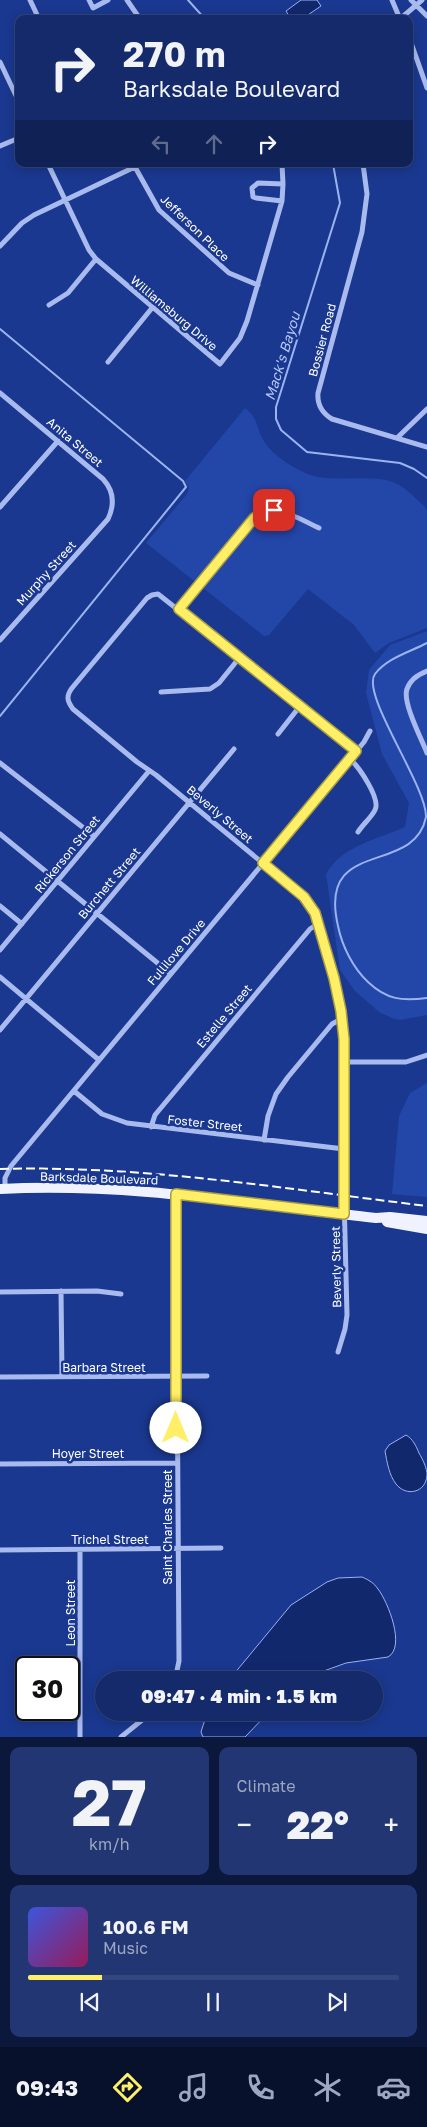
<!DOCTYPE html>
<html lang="en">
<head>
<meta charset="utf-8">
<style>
  :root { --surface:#142a6b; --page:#213673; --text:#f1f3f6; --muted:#9da7c1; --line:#33467e; --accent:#ffef66 }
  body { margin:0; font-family:"Golos Text",sans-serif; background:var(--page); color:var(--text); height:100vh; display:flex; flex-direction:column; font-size:19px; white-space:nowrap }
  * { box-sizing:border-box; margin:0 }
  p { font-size:16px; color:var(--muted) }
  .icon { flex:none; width:28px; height:28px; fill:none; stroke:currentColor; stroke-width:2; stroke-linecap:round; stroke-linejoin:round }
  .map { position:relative; height:1737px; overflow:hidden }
  .drawer { display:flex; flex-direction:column; gap:10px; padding:10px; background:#0b173b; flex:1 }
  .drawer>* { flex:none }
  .guide { position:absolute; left:15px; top:15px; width:398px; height:152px; border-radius:10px; box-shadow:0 2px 12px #0003,0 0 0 1px var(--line); background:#142a6b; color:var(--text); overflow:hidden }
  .speed { position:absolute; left:15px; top:1656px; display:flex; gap:10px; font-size:25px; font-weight:700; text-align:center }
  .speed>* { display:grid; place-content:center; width:65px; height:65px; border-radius:50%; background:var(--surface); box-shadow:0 2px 12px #0003,0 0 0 1px var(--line); line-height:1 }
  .speed .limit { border:2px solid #111; border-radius:8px; background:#fff; color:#111 }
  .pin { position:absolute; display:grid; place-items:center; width:42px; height:42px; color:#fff; margin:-21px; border-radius:10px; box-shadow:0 2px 8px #0006 }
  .me { position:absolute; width:55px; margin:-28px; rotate:0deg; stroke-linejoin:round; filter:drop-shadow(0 0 4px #0008) }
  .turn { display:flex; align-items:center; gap:18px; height:105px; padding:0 25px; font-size:22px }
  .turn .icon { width:65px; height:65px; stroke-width:2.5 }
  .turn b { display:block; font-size:35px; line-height:42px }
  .lanes { display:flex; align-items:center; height:48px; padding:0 25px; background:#0003; justify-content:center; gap:25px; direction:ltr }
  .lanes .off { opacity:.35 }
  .big { font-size:38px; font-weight:800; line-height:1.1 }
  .drawer .card { flex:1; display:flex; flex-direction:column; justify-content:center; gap:8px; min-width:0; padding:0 18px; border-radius:10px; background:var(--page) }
  .drawer .dial { align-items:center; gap:0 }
  .dial b { font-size:65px; line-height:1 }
  .song { display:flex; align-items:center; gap:15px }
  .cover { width:60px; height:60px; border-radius:8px; background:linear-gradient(135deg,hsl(230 70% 55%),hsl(330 70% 35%)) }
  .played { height:5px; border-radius:2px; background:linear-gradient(90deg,var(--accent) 20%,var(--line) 20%) }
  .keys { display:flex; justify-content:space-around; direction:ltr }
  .heat { display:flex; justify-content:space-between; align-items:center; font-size:28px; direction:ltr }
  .drawer .tiles { flex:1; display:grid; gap:10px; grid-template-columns:1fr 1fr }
  .card:last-child { grid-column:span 2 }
  .trip { position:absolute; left:95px; top:1671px; width:288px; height:50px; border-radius:25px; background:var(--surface); box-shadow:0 2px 12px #0003,0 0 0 1px var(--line); font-weight:800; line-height:50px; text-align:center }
  .dock { display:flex; height:80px; justify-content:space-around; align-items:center; background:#08112b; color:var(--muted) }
  .dock .icon { width:35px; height:35px }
  .dock .on { color:var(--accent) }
  .dock b { font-size:22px; color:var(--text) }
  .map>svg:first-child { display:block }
  .green { fill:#2346a9 }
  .water { fill:#12286d; stroke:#9bb3f0 }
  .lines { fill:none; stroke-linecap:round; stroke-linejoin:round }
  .stream { stroke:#9bb3f0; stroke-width:2 }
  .minor { stroke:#a9bbee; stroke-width:5 }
  .primary { stroke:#f0f3ff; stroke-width:10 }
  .rail { stroke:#fff; stroke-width:2; stroke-dasharray:9 4; stroke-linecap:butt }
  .route-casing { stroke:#a69b42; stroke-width:12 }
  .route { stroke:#ffef66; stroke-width:9 }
  .labels { text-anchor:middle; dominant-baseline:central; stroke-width:5; stroke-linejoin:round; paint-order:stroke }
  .street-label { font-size:12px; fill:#fff; stroke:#1a388f }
  .water-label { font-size:14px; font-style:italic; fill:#b5c6f5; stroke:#1a388f }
</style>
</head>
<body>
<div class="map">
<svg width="427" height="1737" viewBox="0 0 427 1737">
  <rect width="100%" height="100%" fill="#1a388f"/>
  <path class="green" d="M 245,408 C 260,420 255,427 264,441 C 273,456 293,468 310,475 C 333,483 378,473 397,484 C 407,489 416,499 424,506 L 427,510 L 427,628 L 389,643 L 375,653 L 354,625 L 308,589 L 269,635 L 264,636 L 146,543 L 187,494 L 189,488 L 185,481 Z
    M 427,631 L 427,1015 L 400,1020 L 392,1018 L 379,1012 L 355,991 L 340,970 L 326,874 C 341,846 378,839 405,827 L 409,803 L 382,754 L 366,693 L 369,670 L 390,645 Z
    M 427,1083 L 427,1197 L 392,1194 L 399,1116 L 410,1093 Z"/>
  <path class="water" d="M 301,0 L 317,0 L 321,6 L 302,19 L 291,19 L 286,11 Z
    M 406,1435 C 413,1439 416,1446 419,1453 C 423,1460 427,1468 427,1475 C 426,1493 406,1497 396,1484 C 389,1475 387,1462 385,1451 L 389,1445 Z
    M 362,1577 C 369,1580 374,1583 378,1589 C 388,1602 406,1647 388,1657 L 346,1663 L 321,1672 L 306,1680 L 229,1680 L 291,1605 L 327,1582 L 338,1578 Z
    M 207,1713 L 207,1712 L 268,1713 L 245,1737 L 203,1737 L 201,1732 Z"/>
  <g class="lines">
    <path class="stream" d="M 188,0 L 205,19
      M 333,164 L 340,203 L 276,407 L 276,419 L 281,430 L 307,452 L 400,463 L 414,469 L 427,478
      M 0,329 L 183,481 L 186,487 L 0,716
      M 427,643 C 410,652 387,658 375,674 C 360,694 427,786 426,817 C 414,877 317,836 338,926 C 342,946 353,968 368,982 C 387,1000 402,1001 427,998"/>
    <path class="minor" d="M 30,0 L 39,19
      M 89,0 L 93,8 L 108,0
      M 127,0 L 140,19
      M 392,0 L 400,19
      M 411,0 L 427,16
      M 400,19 L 422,0
      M 409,37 L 427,88
      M 0,62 L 19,102
      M 0,146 L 19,138
      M 48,164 L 89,250 L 96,259 L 220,364 L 240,338 L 247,321 L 282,201 L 283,184 L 282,164
      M 363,164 L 367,194 L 362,232 L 318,393 C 317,405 322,413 332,419 L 427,447
      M 135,167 L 159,210 L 229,273 L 258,285
      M 282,201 L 256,198 L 253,197 L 252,188 L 258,183 L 283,184
      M 0,246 L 22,223 L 34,215 L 141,164
      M 49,305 L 68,293 L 96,259
      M 108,362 L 152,308
      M 0,393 L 103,479 C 114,491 115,504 108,519 L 0,640
      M 398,437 L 427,409
      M 0,507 L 58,441
      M 179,609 L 250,523 C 272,499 295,517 319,528
      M 427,671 C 419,674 410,680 407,689 C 402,702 422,740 427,753
      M 161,692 L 210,689 L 219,683 L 240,657
      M 278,734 L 300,706
      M 350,759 C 359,767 381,799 375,810 C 371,818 363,824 358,832
      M 0,763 L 94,836
      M 0,834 L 171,974
      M 0,906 L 22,924
      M 0,950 L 149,771
      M 0,977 L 99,1060
      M 0,1030 L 234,749
      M 345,1062 L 406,1062 L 427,1055
      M 74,1091 L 102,1114 L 127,1123 L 344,1149
      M 151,1127 L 155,1115 L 310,929 L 319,923
      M 264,1140 L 268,1116 L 276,1094 L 288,1077 L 332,1024 L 343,1018
      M 5,1188 L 5,1178 L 11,1166 L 364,742 L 370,731
      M 61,1291 L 62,1377
      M 0,1292 L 97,1291 L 121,1294
      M 338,1352 L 345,1329 L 347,1315 L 344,1196 L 344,1039 L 340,1005 L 319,923 L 311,905 L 299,893 L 156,775 L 137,762 L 73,709 C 67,701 66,696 72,688 L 147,598 L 152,595 L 158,594 L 357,751
      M 0,1377 L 207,1376
      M 0,1464 L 177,1463
      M 0,1550 L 221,1548
      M 80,1550 L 80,1737
      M 175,1680 L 179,1661 L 176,1194
      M 121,1737 L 152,1712"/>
    <path class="primary" d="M 0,1189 C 126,1182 251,1204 376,1218 L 390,1217 L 427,1221
      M 387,1222 L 427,1229"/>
    <path class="rail" d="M 0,1169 C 143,1165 286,1189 427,1206"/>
  </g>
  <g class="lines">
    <defs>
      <path id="route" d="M 176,1428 L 176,1194 L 344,1214 L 344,1039 L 341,1011 L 334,978 L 315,913 L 304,897 L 263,863 L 356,751 L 179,609 L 254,518 L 263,512 L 274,510"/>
    </defs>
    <use href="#route" class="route-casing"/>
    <use href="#route" class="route"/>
  </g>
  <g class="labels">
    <g class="street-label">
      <text transform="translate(195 228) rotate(44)">Jefferson Place</text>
      <text transform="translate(174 313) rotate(40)">Williamsburg Drive</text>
      <text transform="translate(322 340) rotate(-75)">Bossier Road</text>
      <text transform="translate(75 442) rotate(40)">Anita Street</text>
      <text transform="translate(46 573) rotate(-48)">Murphy Street</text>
      <text transform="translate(220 814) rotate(40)">Beverly Street</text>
      <text transform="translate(67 854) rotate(-51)">Rickerson Street</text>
      <text transform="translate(109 883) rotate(-50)">Burchett Street</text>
      <text transform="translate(176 952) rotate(-50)">Fullilove Drive</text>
      <text transform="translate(224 1016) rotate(-50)">Estelle Street</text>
      <text transform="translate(205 1123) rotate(6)">Foster Street</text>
      <text transform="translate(99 1178) rotate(2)">Barksdale Boulevard</text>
      <text transform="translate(336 1267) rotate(-91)">Beverly Street</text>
      <text x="104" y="1367">Barbara Street</text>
      <text x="88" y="1453">Hoyer Street</text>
      <text transform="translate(167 1527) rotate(-90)">Saint Charles Street</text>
      <text x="110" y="1539">Trichel Street</text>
      <text transform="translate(70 1613) rotate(-90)">Leon Street</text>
    </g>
    <g class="water-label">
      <text transform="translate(282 356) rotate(-73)">Mack's Bayou</text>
    </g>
  </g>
</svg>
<div class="speed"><div class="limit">30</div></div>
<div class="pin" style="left:274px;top:510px;background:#d93025"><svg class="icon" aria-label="arrive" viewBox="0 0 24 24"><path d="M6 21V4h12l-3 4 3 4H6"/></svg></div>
<svg class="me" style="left:176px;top:1428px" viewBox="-20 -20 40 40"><circle r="19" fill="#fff"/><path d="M0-13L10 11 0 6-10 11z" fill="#ffef66"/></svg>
<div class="trip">09:47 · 4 min · 1.5 km</div>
<div class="guide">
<div class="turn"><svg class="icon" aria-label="right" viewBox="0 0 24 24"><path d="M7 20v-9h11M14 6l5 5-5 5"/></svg><div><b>270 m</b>Barksdale Boulevard</div></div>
<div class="lanes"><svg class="icon off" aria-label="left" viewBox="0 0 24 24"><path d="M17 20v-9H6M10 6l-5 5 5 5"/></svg><svg class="icon off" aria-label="ahead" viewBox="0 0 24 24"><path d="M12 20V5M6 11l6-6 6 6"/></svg><svg class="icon" aria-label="right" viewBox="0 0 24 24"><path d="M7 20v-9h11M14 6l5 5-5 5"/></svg></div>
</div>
</div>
<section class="drawer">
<div class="tiles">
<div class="card dial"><b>27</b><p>km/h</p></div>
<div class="card"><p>Climate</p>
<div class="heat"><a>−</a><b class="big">22°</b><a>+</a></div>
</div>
<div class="card">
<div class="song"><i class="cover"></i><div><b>100.6 FM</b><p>Music</p></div></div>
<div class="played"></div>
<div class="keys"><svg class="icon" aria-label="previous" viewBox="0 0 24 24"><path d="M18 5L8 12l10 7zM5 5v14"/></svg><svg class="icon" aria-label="pause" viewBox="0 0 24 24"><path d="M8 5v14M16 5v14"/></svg><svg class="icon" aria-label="next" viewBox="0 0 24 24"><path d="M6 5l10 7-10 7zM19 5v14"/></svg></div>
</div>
</div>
</section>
<nav class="dock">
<b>09:43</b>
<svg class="icon on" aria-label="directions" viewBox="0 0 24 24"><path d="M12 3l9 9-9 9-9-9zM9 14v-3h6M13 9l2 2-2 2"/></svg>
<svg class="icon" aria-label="music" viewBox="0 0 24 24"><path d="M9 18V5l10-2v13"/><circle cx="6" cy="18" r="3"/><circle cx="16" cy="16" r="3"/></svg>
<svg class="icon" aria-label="phone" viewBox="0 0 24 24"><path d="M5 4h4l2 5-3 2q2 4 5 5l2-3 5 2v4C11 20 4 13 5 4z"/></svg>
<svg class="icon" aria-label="climate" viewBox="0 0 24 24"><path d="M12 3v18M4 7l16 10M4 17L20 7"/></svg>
<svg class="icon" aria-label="car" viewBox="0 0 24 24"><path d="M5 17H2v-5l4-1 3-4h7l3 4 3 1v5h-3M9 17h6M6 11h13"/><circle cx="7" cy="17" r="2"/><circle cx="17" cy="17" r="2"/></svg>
</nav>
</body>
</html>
